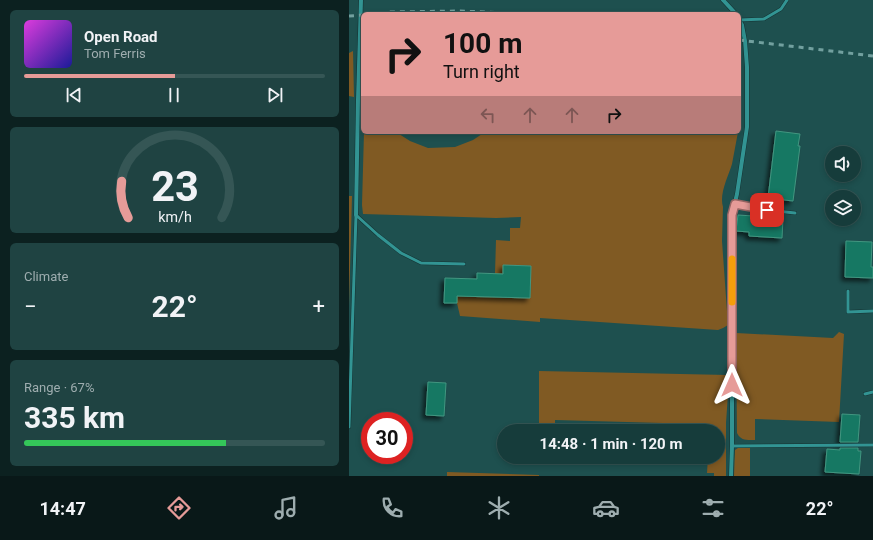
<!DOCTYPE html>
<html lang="en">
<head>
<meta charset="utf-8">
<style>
  :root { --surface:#163c3b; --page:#1f4342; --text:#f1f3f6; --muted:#9eadaf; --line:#355655; --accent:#e69b98 }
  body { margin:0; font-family:Roboto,sans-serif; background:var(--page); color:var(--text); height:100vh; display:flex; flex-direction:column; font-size:15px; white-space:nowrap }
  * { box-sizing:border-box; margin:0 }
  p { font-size:13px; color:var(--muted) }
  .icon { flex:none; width:22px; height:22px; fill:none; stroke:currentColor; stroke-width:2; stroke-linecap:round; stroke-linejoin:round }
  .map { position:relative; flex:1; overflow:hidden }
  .side { display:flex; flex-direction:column; gap:10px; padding:10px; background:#0c2120; width:349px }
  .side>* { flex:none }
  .guide { position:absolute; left:12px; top:12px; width:380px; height:122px; border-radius:6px; box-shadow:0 2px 6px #0003,0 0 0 1px var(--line); background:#e69b98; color:#111; overflow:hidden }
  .controls { position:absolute; left:476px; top:146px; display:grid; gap:8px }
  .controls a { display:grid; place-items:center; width:36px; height:36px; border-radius:50%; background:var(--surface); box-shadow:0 2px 6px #0003,0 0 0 1px var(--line); font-size:20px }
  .speed { position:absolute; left:12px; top:412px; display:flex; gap:8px; font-size:20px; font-weight:700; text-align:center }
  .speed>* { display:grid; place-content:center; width:52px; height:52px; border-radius:50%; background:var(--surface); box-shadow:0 2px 6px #0003,0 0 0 1px var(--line); line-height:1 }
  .speed .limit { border:6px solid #d22; background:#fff; color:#111 }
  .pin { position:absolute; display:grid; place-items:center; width:34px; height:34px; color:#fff; margin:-17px; border-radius:8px; box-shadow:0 2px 6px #0006 }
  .me { position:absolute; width:44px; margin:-22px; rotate:0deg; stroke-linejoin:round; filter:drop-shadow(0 0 3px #0008) }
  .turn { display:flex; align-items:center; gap:14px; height:84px; padding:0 16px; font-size:18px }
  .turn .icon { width:52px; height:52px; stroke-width:2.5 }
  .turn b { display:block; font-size:28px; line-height:34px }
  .lanes { display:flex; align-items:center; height:38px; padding:0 16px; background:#0003; justify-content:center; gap:20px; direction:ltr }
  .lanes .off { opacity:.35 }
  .big { font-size:30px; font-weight:700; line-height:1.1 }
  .side .tile { flex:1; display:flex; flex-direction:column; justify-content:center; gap:6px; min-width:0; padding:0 14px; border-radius:6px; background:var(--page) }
  .side .dial { align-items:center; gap:0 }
  .dial svg { height:104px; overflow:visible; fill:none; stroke:var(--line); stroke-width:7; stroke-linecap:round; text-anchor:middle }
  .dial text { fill:var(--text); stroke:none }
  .song { display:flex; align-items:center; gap:12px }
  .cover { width:48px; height:48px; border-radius:6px; background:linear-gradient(135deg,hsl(300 70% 55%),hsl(240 70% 35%)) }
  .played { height:4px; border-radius:2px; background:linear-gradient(90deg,var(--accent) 50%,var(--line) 50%) }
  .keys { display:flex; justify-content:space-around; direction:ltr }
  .heat { display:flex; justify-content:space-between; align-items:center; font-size:22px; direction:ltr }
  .charge { height:6px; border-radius:3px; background:linear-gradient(90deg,#34c759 67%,var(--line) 0) }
  .trip { position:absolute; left:148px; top:424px; width:228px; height:40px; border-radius:20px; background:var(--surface); box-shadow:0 2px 6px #0003,0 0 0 1px var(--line); font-weight:700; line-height:40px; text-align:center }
  .dock { display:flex; height:64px; justify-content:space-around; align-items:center; background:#091818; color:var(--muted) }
  .dock .icon { width:28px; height:28px }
  .dock .active { color:var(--accent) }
  .dock b { font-size:18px; color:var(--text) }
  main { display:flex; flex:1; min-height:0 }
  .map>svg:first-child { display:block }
  .green { fill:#805a23 }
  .building { fill:#147863; stroke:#429680; filter:url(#shadow) }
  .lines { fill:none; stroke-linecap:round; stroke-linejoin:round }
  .lane-casing { stroke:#153333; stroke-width:4 }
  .street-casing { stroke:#153333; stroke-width:5 }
  .lane { stroke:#329493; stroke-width:3 }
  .street { stroke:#329493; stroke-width:4 }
  .rail { stroke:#72a09f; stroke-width:3; stroke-dasharray:5 5; stroke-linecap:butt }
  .route-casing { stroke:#966563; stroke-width:10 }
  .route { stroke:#e69b98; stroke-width:7 }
  .slow { stroke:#f59e0b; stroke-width:7 }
</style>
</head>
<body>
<main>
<section class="side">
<div class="tile">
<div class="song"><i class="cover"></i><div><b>Open Road</b><p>Tom Ferris</p></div></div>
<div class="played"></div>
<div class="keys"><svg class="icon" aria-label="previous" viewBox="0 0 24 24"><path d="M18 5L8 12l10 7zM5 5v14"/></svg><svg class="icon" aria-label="pause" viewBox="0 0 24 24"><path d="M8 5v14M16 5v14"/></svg><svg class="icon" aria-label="next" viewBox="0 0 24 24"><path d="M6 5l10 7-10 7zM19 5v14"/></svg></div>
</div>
<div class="tile dial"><svg viewBox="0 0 100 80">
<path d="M14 69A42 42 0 1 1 86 69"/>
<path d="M14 69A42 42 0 0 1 9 41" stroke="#e69b98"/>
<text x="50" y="56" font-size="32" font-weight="700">23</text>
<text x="50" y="72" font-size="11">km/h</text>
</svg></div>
<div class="tile"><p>Climate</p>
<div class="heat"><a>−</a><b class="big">22°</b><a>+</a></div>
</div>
<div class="tile"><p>Range · 67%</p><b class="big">335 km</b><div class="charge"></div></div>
</section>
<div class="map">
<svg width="524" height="476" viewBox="0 0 524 476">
  <defs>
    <filter id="shadow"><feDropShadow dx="-3.5" dy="3.5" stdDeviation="2" flood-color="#0009"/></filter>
  </defs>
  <rect width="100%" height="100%" fill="#1e504f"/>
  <path class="green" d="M 4,51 L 5,97 L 0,96 L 0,53 Z
    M 15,132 L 47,132 L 61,141 L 79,148 L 106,147 L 124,140 L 136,132 L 389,132 C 387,143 385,153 383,164 C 379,177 370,194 374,207 L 373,241 L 379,325 L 374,328 L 369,330 L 191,318 L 191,322 L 111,316 L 108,303 L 108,296 L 181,298 L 182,266 L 154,265 L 154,274 L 146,274 L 147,240 L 161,241 L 161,228 L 171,228 L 172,217 L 147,218 L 14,214 L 13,205 Z
    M 0,196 L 3,196 L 0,306 Z
    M 490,332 L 495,334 L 490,422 L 406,419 L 406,440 C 398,440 392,441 388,433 L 387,333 L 484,338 Z
    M 190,371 L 379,375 L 379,394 L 377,423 L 377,476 L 365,476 L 365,473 L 358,473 L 359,457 L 369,457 L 369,431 L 349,431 L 349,424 L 206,420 L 206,431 L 190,431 Z
    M 389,448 L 401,448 L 401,476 L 385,476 L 386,450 Z
    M 98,472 L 190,475 L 190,476 L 98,476 Z"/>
  <path class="building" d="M 427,131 L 451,134 L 449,146 L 451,146 L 444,201 L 419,198 Z
    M 389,215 L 434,218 L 433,238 L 400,236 L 400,232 L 387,231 Z
    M 497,241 L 523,242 L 522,267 L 524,267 L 524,278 L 496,277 Z
    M 154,265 L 182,266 L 181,298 L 108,296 L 108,303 L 95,303 L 96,278 L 128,279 L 128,273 L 154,274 Z
    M 79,382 L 97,383 L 95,416 L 77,415 Z
    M 493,414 L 511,415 L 509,442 L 491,442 Z
    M 491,448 L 509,448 L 509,451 L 512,451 L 510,474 L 476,472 L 478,449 L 491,450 Z"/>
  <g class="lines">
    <defs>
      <path id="lane" d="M 390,20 L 415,19 L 432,9 L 438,0
        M 386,204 L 418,210 L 446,213
        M 7,215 L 29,235 L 52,253 L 72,263 L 115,264
        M 499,291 L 499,312 L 524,311
        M 516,394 L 524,392
        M 0,427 L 7,215
        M 383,446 L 524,445"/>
      <path id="street" d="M 374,0 L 387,14
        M 7,215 L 9,100 L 12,0
        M 382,476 L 383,446 L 383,215 L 388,194 L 398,127 L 398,67 L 396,41 L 393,25 L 390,20"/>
    </defs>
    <use href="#lane" class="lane-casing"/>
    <use href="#street" class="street-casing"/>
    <use href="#lane" class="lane"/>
    <use href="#street" class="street"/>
    <path class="rail" d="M 21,14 L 41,12 L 111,11 L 183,14
      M 0,16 L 14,15
      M 390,40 L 524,56"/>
  </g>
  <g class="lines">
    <defs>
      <path id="route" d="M 383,385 L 383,215 L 386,204 L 418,210"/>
    </defs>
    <use href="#route" class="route-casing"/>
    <use href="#route" class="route"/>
    <path class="slow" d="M 383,259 L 383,302"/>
  </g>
</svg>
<div class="controls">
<a><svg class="icon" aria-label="sound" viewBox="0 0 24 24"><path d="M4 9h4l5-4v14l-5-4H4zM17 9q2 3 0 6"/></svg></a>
<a><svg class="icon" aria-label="layers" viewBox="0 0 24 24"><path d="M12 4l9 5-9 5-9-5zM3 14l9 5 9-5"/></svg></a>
</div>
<div class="speed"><div class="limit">30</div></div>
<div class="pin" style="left:418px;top:210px;background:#d93025"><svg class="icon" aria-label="arrive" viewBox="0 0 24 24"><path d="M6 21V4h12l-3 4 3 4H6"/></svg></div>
<svg class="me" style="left:383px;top:385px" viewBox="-20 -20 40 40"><path d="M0-17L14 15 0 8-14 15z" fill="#e69b98" stroke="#fff" stroke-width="4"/></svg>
<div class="trip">14:48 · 1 min · 120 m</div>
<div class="guide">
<div class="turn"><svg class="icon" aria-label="right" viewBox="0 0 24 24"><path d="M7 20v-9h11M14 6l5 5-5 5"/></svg><div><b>100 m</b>Turn right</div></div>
<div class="lanes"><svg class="icon off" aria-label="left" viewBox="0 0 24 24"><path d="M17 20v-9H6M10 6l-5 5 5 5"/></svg><svg class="icon off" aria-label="ahead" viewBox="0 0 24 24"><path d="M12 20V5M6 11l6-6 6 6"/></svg><svg class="icon off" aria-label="ahead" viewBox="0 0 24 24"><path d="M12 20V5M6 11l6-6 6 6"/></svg><svg class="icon" aria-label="right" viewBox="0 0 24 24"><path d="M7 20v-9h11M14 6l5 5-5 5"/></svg></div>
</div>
</div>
</main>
<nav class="dock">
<b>14:47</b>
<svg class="icon active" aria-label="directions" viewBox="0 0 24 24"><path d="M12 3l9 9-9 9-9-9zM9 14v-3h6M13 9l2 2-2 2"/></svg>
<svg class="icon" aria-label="music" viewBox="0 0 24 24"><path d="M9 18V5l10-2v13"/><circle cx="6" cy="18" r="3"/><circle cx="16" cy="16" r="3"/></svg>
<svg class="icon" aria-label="phone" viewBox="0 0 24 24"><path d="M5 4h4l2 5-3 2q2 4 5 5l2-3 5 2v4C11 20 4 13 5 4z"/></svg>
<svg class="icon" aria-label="climate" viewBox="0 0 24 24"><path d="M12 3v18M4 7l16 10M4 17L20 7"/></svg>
<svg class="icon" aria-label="car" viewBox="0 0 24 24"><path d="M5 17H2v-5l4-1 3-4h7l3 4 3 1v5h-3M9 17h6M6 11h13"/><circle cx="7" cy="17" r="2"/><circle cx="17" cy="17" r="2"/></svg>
<svg class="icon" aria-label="filters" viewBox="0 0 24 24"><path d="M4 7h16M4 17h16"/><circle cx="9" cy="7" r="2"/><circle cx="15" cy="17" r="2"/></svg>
<b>22°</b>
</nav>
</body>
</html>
